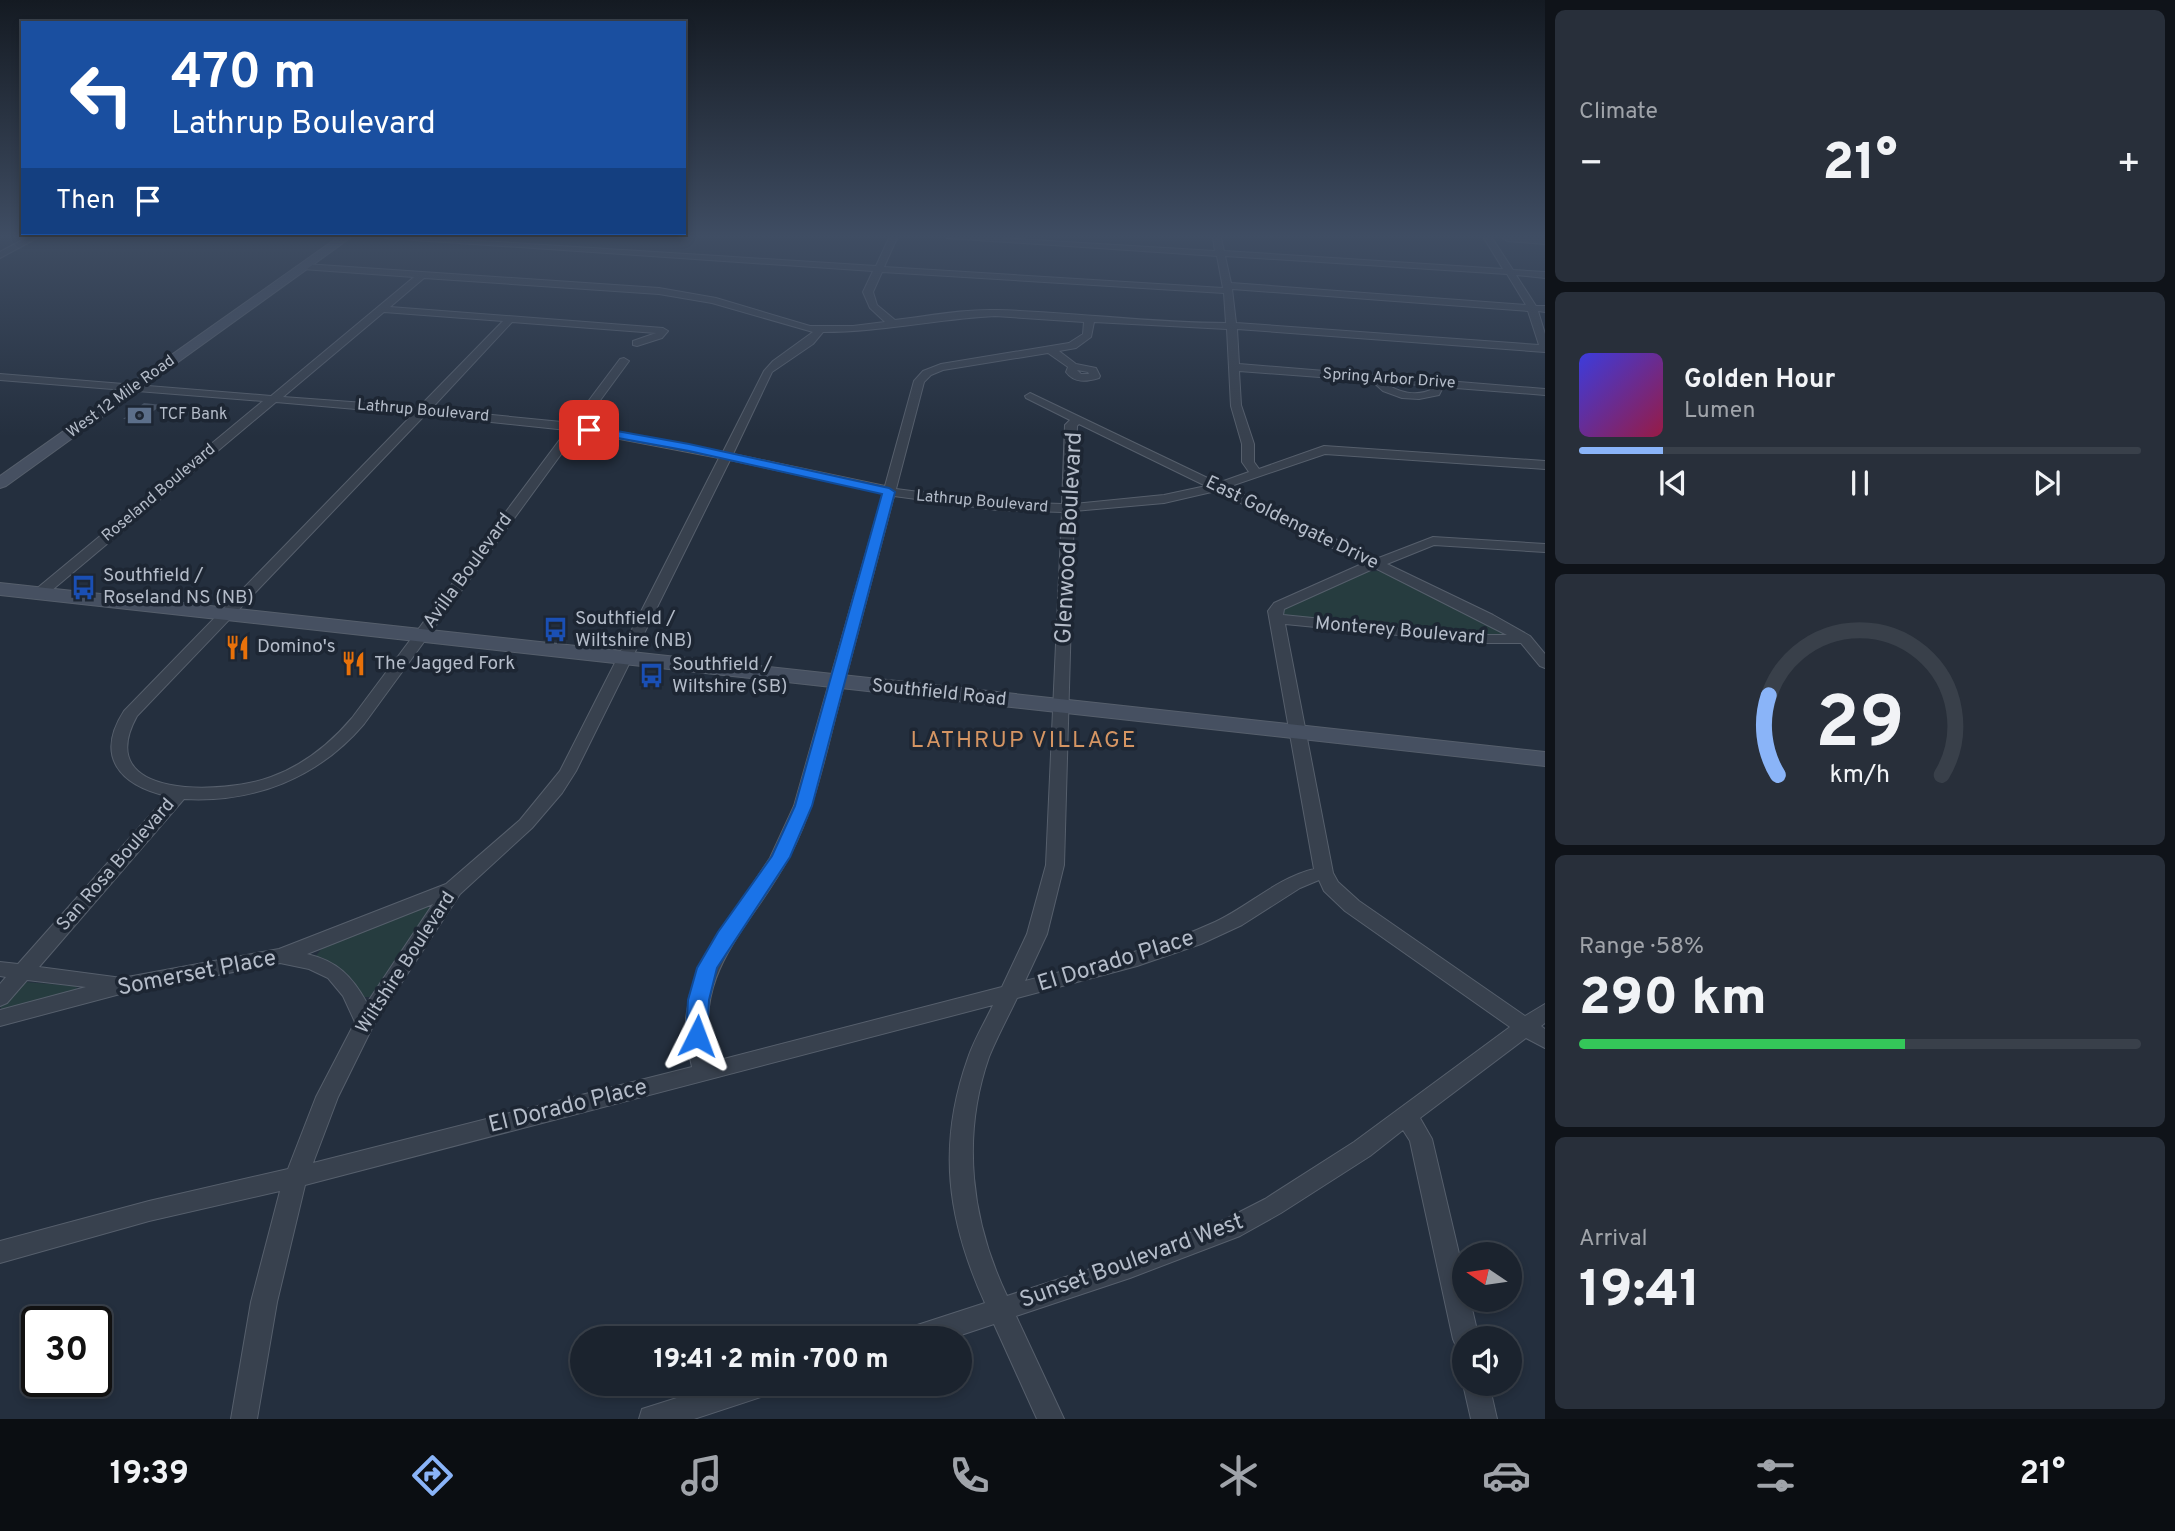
<!DOCTYPE html>
<html lang="en">
<head>
<meta charset="utf-8">
<style>
  :root { --surface:#1b232e; --page:#282f3a; --text:#f1f3f6; --muted:#a0a4aa; --line:#39404a; --accent:#8ab4f8 }
  body { margin:0; font-family:Overpass,sans-serif; background:var(--page); color:var(--text); height:100vh; display:flex; flex-direction:column; font-size:26px; white-space:nowrap }
  * { box-sizing:border-box; margin:0 }
  p { font-size:23px; color:var(--muted) }
  .icon { flex:none; width:38px; height:38px; fill:none; stroke:currentColor; stroke-width:2; stroke-linecap:round; stroke-linejoin:round }
  .map { position:relative; flex:1; overflow:hidden }
  .sheet { display:flex; flex-direction:column; gap:10px; padding:10px; background:#0f1319; width:630px }
  .sheet>* { flex:none }
  .top-card { position:absolute; left:21px; top:21px; width:665px; height:214px; border-radius:0px; box-shadow:0 4px 10px #0003,0 0 0 2px var(--line); background:#1a4fa0; color:#fff; overflow:hidden }
  .needle { width:46px; rotate:283deg }
  .fabs { position:absolute; left:1452px; top:1242px; display:grid; gap:14px }
  .fabs a { display:grid; place-items:center; width:70px; height:70px; border-radius:50%; background:var(--surface); box-shadow:0 4px 10px #0003,0 0 0 2px var(--line); font-size:35px }
  .speed { position:absolute; left:21px; top:1306px; display:flex; gap:14px; font-size:35px; font-weight:700; text-align:center }
  .speed>* { display:grid; place-content:center; width:91px; height:91px; border-radius:50%; background:var(--surface); box-shadow:0 4px 10px #0003,0 0 0 2px var(--line); line-height:1 }
  .speed .limit { border:4px solid #111; border-radius:10px; background:#fff; color:#111 }
  .pin { position:absolute; display:grid; place-items:center; width:60px; height:60px; color:#fff; margin:-30px; border-radius:14px; box-shadow:0 4px 10px #0006 }
  .me { position:absolute; width:77px; margin:-38px; rotate:3deg; stroke-linejoin:round; filter:drop-shadow(0 0 5px #0008) }
  .turn { display:flex; align-items:center; gap:24px; height:147px; padding:0 35px; font-size:32px }
  .turn .icon { width:91px; height:91px; stroke-width:2.5 }
  .turn b { display:block; font-size:49px; line-height:60px }
  .then { display:flex; align-items:center; height:66px; padding:0 35px; background:#0003; gap:14px; font-size:26px }
  .big { font-size:52px; font-weight:800; line-height:1.1 }
  .sheet .card { flex:1; display:flex; flex-direction:column; justify-content:center; gap:10px; min-width:0; padding:0 24px; border-radius:10px; background:var(--page) }
  .sheet .dial { align-items:center; gap:0 }
  .dial svg { height:182px; overflow:visible; fill:none; stroke:var(--line); stroke-width:7; stroke-linecap:round; text-anchor:middle }
  .dial text { fill:var(--text); stroke:none }
  .song { display:flex; align-items:center; gap:21px }
  .cover { width:84px; height:84px; border-radius:10px; background:linear-gradient(135deg,hsl(240 70% 55%),hsl(340 70% 35%)) }
  .played { height:7px; border-radius:4px; background:linear-gradient(90deg,var(--accent) 15%,var(--line) 15%) }
  .keys { display:flex; justify-content:space-around; direction:ltr }
  .heat { display:flex; justify-content:space-between; align-items:center; font-size:38px; direction:ltr }
  .charge { height:10px; border-radius:5px; background:linear-gradient(90deg,#34c759 58%,var(--line) 0) }
  .trip { position:absolute; left:570px; top:1326px; width:402px; height:70px; border-radius:35px; background:var(--surface); box-shadow:0 4px 10px #0003,0 0 0 2px var(--line); font-weight:800; line-height:70px; text-align:center }
  .dock { display:flex; height:112px; justify-content:space-around; align-items:center; background:#0b0e12; color:var(--muted) }
  .dock .icon { width:49px; height:49px }
  .dock .current { color:var(--accent) }
  .dock b { font-size:32px; color:var(--text) }
  main { display:flex; flex:1; min-height:0 }
  .map>svg:first-child { display:block }
  .green { fill:#263c3f }
  .building { fill:#455162 }
  .lines { fill:none; stroke-linecap:round; stroke-linejoin:round }
  .street-casing { stroke:#565f6c; stroke-width:2 }
  .secondary-casing { stroke:#565f6c; stroke-width:2 }
  .street { fill:#38414e; fill-rule:evenodd }
  .secondary { fill:#465061; fill-rule:evenodd }
  .route { fill:#1a73e8; stroke:#114b97; stroke-width:2 }
  .labels { text-anchor:middle; dominant-baseline:central; stroke-width:7; stroke-linejoin:round; paint-order:stroke }
  .far-street-label { font-size:16px; fill:#b4bcc9; stroke:#1d2633 }
  .far-poi-label { font-size:16px; fill:#b4bcc9; stroke:#1d2633; text-anchor:start }
  .street-label { font-size:19px; fill:#b4bcc9; stroke:#1d2633 }
  .poi-label { font-size:19px; fill:#b4bcc9; stroke:#1d2633; text-anchor:start }
  .near-street-label { font-size:23px; fill:#b4bcc9; stroke:#1d2633 }
  .quarter-label { font-size:23px; letter-spacing:2px; fill:#d59563; stroke:#1d2633 }
</style>
</head>
<body>
<main>
<div class="map">
<svg width="1545" height="1419" viewBox="0 0 1545 1419">
  <rect width="100%" height="100%" fill="#242f3e"/>
  <path class="green" d="M 1377,571 L 1388,574 L 1506,634 L 1494,636 L 1292,617 L 1282,614 L 1285,608 L 1365,572 Z
    M 427,906 L 432,909 L 370,997 L 362,997 L 347,975 L 316,956 L 322,948 L 417,908 Z
    M 25,982 L 75,986 L 77,988 L 76,990 L 2,1012 L 0,1005 Z"/>
  <path class="building" d="M 144,403 L 162,405 L 141,420 L 123,419 Z"/>
  <g class="lines">
    <defs>
      <path id="street" d="M 26,238 L 37,238 L 0,258 L 0,252 Z
        M 385,238 L 435,238 L 876,266 L 889,238 L 897,238 L 884,267 L 1223,288 L 1217,256 L 947,238 L 1000,238 L 1215,251 L 1213,238 L 1221,238 L 1224,251 L 1503,269 L 1484,238 L 1492,238 L 1513,270 L 1545,272 L 1545,278 L 1516,275 L 1536,306 L 1545,306 L 1545,312 L 1538,311 L 1545,334 L 1545,352 L 1237,329 L 1239,364 L 1545,389 L 1545,395 L 1443,387 L 1439,395 L 1419,399 L 1402,398 L 1383,391 L 1372,381 L 1239,371 L 1241,405 L 1254,444 L 1254,462 L 1259,469 L 1324,446 L 1545,461 L 1545,469 L 1325,454 L 1228,487 L 1376,559 L 1433,537 L 1545,544 L 1545,552 L 1434,545 L 1387,564 L 1493,615 L 1530,636 L 1545,654 L 1545,668 L 1540,666 L 1521,643 L 1480,643 L 1285,624 L 1333,873 L 1338,882 L 1359,901 L 1525,1016 L 1545,1004 L 1545,1023 L 1541,1026 L 1545,1029 L 1545,1048 L 1526,1038 L 1420,1118 L 1432,1139 L 1465,1279 L 1465,1300 L 1470,1300 L 1479,1339 L 1465,1339 L 1465,1351 L 1457,1348 L 1453,1339 L 1410,1141 L 1403,1130 L 1370,1156 L 1281,1213 L 1240,1236 L 1130,1278 L 1016,1316 L 1064,1419 L 1037,1419 L 994,1324 L 949,1339 L 898,1339 L 902,1330 L 985,1303 C 947,1220 937,1145 968,1058 C 974,1040 985,1022 993,1005 L 305,1185 L 277,1302 L 257,1419 L 231,1419 L 251,1302 L 280,1191 L 149,1221 L 0,1263 L 0,1241 L 149,1201 L 288,1169 L 316,1097 L 355,1022 L 343,996 L 328,978 L 309,969 L 280,963 L 124,993 L 0,1026 L 0,1010 L 86,987 L 27,980 L 7,1003 L 0,1006 L 0,984 L 6,977 L 0,976 L 0,962 L 18,964 L 167,796 C 119,785 95,756 124,711 L 413,414 L 276,402 L 45,596 L 40,597 L 33,593 L 35,590 L 263,401 L 0,380 L 0,374 L 271,396 L 414,277 L 302,269 L 302,265 L 305,264 L 659,288 L 716,298 L 810,326 L 853,326 L 885,322 L 870,308 L 863,292 L 873,271 ZM 1225,256 L 1507,274 L 1526,305 L 1231,283 ZM 882,272 L 1224,293 L 1226,323 C 1150,323 1073,312 997,310 C 963,309 929,316 895,320 L 877,305 L 873,292 ZM 424,278 L 659,294 L 712,303 L 813,332 L 773,361 L 764,371 L 723,452 L 582,425 L 629,361 L 624,358 L 620,359 L 572,423 L 431,409 L 512,322 L 656,333 L 633,341 L 633,345 L 637,346 L 662,338 L 668,331 L 663,328 L 390,307 ZM 1232,289 L 1528,311 L 1539,345 L 1236,323 ZM 384,312 L 503,321 L 419,407 L 283,397 ZM 995,316 L 1084,322 L 1083,334 L 1069,343 L 941,364 L 923,371 L 914,381 L 885,486 L 733,454 L 772,372 L 813,344 L 823,332 C 881,332 937,319 995,316 ZM 1094,322 L 1227,329 L 1231,406 L 1242,444 L 1242,462 L 1249,472 L 1218,483 L 1030,393 L 1025,396 L 1026,398 L 1070,420 L 1065,425 L 1062,504 L 997,502 L 896,489 L 924,382 L 931,375 L 943,370 L 1048,353 L 1068,367 L 1066,372 C 1074,383 1086,382 1099,378 L 1100,376 L 1096,368 L 1076,364 L 1059,351 L 1076,348 L 1091,337 ZM 1077,370 L 1088,372 L 1089,374 L 1081,374 ZM 1384,382 L 1432,386 L 1433,389 C 1417,397 1398,393 1384,382 ZM 425,415 L 567,430 L 352,718 C 330,744 304,765 271,777 C 226,794 90,801 137,716 ZM 1079,424 L 1206,486 L 1164,495 L 1074,504 L 1077,426 ZM 578,431 L 719,458 L 560,771 L 520,820 L 446,884 L 279,949 L 122,978 L 39,967 L 184,799 C 254,803 318,778 364,724 ZM 730,460 L 883,493 L 794,806 L 770,858 L 711,947 L 690,994 L 686,1018 L 687,1044 L 692,1067 L 313,1163 L 338,1097 L 373,1026 L 460,894 L 532,828 L 562,793 L 576,771 ZM 1216,491 L 1364,563 L 1274,603 L 1268,611 L 1314,869 C 1277,878 1249,906 1215,922 C 1154,950 1089,964 1025,981 L 1047,934 L 1064,865 L 1074,511 L 1164,503 ZM 894,496 L 997,510 L 1062,512 L 1046,865 L 1027,934 L 1002,987 L 712,1062 C 691,970 750,930 789,857 C 814,811 824,761 837,711 C 856,639 875,568 894,496 ZM 1375,568 L 1507,635 L 1480,635 L 1283,615 L 1284,609 ZM 1319,880 L 1324,891 L 1345,911 L 1510,1027 L 1354,1142 L 1265,1199 L 1224,1220 L 1130,1256 L 1007,1296 C 971,1220 961,1137 989,1057 C 997,1037 1008,1017 1017,998 L 1137,966 L 1201,944 L 1242,925 L 1300,888 ZM 433,904 L 367,1003 C 352,976 337,961 307,954 Z
        M 1503,238 L 1545,238 L 1545,244 L 1507,241 Z
        M 1465,1379 L 1465,1384 L 1489,1384 L 1497,1419 L 1471,1419 L 1463,1384 Z
        M 721,1384 L 777,1384 L 773,1393 L 694,1419 L 639,1419 L 642,1409 Z"/>
      <path id="secondary" d="M 337,238 L 350,238 L 6,486 L 0,488 L 0,476 Z
        M 0,583 L 1545,752 L 1545,766 L 0,595 Z"/>
    </defs>
    <use href="#street" class="street-casing"/>
    <use href="#secondary" class="secondary-casing"/>
    <use href="#street" class="street"/>
    <use href="#secondary" class="secondary"/>
  </g>
  <linearGradient id="sky" x2="0" y2="1"><stop stop-color="#141a22"/><stop offset="0.54" stop-color="#3f4d63"/><stop offset="1" stop-color="#3f4d63" stop-opacity="0"/></linearGradient>
  <rect width="1545" height="437" fill="url(#sky)"/>
  <path class="route" d="M 589,426 L 689,444 L 889,488 L 895,492 L 812,806 L 790,857 L 717,968 L 709,1000 L 707,1036 L 704,1042 L 697,1044 L 689,1042 L 686,1036 L 688,1000 L 697,968 L 718,932 L 772,856 L 795,806 L 882,494 L 689,451 L 585,432 L 584,430 Z"/>
  <defs>
    <symbol id="bank-bare" viewBox="-9 -9 18 18"><path d="M-6-4H6V4H-6ZM0-2.3a2.3 2.3 0 1 0 0 4.6a2.3 2.3 0 1 0 0-4.6Z" fill="#5c6f8a" stroke="#1d2633" stroke-width="2.5" paint-order="stroke"/></symbol>
    <symbol id="bus-bare" viewBox="-9 -9 18 18"><path d="M-5-6H5V4H4V6H2V4H-2V6H-4V4H-5ZM-3.5-4V0h7V-4ZM-3.5 1.2v1.5H-2V1.2ZM2 1.2v1.5H3.5V1.2Z" fill="#1a4fb4" stroke="#1d2633" stroke-width="2.5" paint-order="stroke"/></symbol>
    <symbol id="restaurant-bare" viewBox="-9 -9 18 18"><path d="M-5-6h1v4h1v-4h1v4h1v-4h1v5L-1.5 .5V6h-2V.5L-5-1ZM5-6V6H3V1.5H1.5Q1.5-4 5-6Z" fill="#e8710a" stroke="#1d2633" stroke-width="2.5" paint-order="stroke"/></symbol>
  </defs>
  <g fill-rule="evenodd">
    <use href="#bank-bare" x="122" y="398" width="35" height="35"/>
    <use href="#bus-bare" x="66" y="570" width="35" height="35"/>
    <use href="#bus-bare" x="538" y="612" width="35" height="35"/>
    <use href="#restaurant-bare" x="220" y="630" width="35" height="35"/>
    <use href="#restaurant-bare" x="336" y="646" width="35" height="35"/>
    <use href="#bus-bare" x="634" y="658" width="35" height="35"/>
  </g>
  <g class="labels">
    <g class="far-street-label">
      <text transform="translate(1389 379) rotate(4)">Spring Arbor Drive</text>
      <text transform="translate(121 397) rotate(-36)">West 12 Mile Road</text>
      <text transform="translate(423 411) rotate(5)">Lathrup Boulevard</text>
      <text transform="translate(159 493) rotate(-40)">Roseland Boulevard</text>
      <text transform="translate(982 502) rotate(5)">Lathrup Boulevard</text>
    </g>
    <g class="far-poi-label">
      <text x="159" y="415">TCF Bank</text>
    </g>
    <g class="street-label">
      <text transform="translate(1292 523) rotate(26)">East Goldengate Drive</text>
      <text transform="translate(468 571) rotate(-54)">Avilla Boulevard</text>
      <text transform="translate(1400 631) rotate(5)">Monterey Boulevard</text>
      <text transform="translate(939 693) rotate(6)">Southfield Road</text>
      <text transform="translate(116 865) rotate(-49)">San Rosa Boulevard</text>
      <text transform="translate(406 963) rotate(-57)">Wiltshire Boulevard</text>
    </g>
    <g class="poi-label">
      <text x="103" y="576">Southfield /<tspan x="103" dy="22">Roseland NS (NB)</tspan></text>
      <text x="575" y="619">Southfield /<tspan x="575" dy="22">Wiltshire (NB)</tspan></text>
      <text x="257" y="647">Domino's</text>
      <text x="374" y="664">The Jagged Fork</text>
      <text x="672" y="665">Southfield /<tspan x="672" dy="22">Wiltshire (SB)</tspan></text>
    </g>
    <g class="near-street-label">
      <text transform="translate(1070 538) rotate(-87)">Glenwood Boulevard</text>
      <text transform="translate(1116 962) rotate(-17)">El Dorado Place</text>
      <text transform="translate(197 974) rotate(-11)">Somerset Place</text>
      <text transform="translate(568 1107) rotate(-14)">El Dorado Place</text>
      <text transform="translate(1132 1262) rotate(-20)">Sunset Boulevard West</text>
    </g>
    <g class="quarter-label">
      <text x="1024" y="741">LATHRUP VILLAGE</text>
    </g>
  </g>
</svg>
<div class="fabs">
<a><svg class="needle" viewBox="-14 -14 28 28"><path d="M0-13l5 13h-10z" fill="#e53935"/><path d="M0 13l5-13h-10z" fill="#a0a4aa"/></svg></a>
<a><svg class="icon" aria-label="sound" viewBox="0 0 24 24"><path d="M4 9h4l5-4v14l-5-4H4zM17 9q2 3 0 6"/></svg></a>
</div>
<div class="speed"><div class="limit">30</div></div>
<div class="pin" style="left:589px;top:430px;background:#d93025"><svg class="icon" aria-label="arrive" viewBox="0 0 24 24"><path d="M6 21V4h12l-3 4 3 4H6"/></svg></div>
<svg class="me" style="left:697px;top:1036px" viewBox="-20 -20 40 40"><path d="M0-17L14 15 0 8-14 15z" fill="#1a73e8" stroke="#fff" stroke-width="4"/></svg>
<div class="trip">19:41 · 2 min · 700 m</div>
<div class="top-card">
<div class="turn"><svg class="icon" aria-label="left" viewBox="0 0 24 24"><path d="M17 20v-9H6M10 6l-5 5 5 5"/></svg><div><b>470 m</b>Lathrup Boulevard</div></div>
<div class="then">Then<svg class="icon" aria-label="arrive" viewBox="0 0 24 24"><path d="M6 21V4h12l-3 4 3 4H6"/></svg></div>
</div>
</div>
<section class="sheet">
<div class="card"><p>Climate</p>
<div class="heat"><a>−</a><b class="big">21°</b><a>+</a></div>
</div>
<div class="card">
<div class="song"><i class="cover"></i><div><b>Golden Hour</b><p>Lumen</p></div></div>
<div class="played"></div>
<div class="keys"><svg class="icon" aria-label="previous" viewBox="0 0 24 24"><path d="M18 5L8 12l10 7zM5 5v14"/></svg><svg class="icon" aria-label="pause" viewBox="0 0 24 24"><path d="M8 5v14M16 5v14"/></svg><svg class="icon" aria-label="next" viewBox="0 0 24 24"><path d="M6 5l10 7-10 7zM19 5v14"/></svg></div>
</div>
<div class="card dial"><svg viewBox="0 0 100 80">
<path d="M14 69A42 42 0 1 1 86 69"/>
<path d="M14 69A42 42 0 0 1 10 34" stroke="#8ab4f8"/>
<text x="50" y="56" font-size="32" font-weight="700">29</text>
<text x="50" y="72" font-size="11">km/h</text>
</svg></div>
<div class="card"><p>Range · 58%</p><b class="big">290 km</b><div class="charge"></div></div>
<div class="card"><p>Arrival</p><b class="big">19:41</b></div>
</section>
</main>
<nav class="dock">
<b>19:39</b>
<svg class="icon current" aria-label="directions" viewBox="0 0 24 24"><path d="M12 3l9 9-9 9-9-9zM9 14v-3h6M13 9l2 2-2 2"/></svg>
<svg class="icon" aria-label="music" viewBox="0 0 24 24"><path d="M9 18V5l10-2v13"/><circle cx="6" cy="18" r="3"/><circle cx="16" cy="16" r="3"/></svg>
<svg class="icon" aria-label="phone" viewBox="0 0 24 24"><path d="M5 4h4l2 5-3 2q2 4 5 5l2-3 5 2v4C11 20 4 13 5 4z"/></svg>
<svg class="icon" aria-label="climate" viewBox="0 0 24 24"><path d="M12 3v18M4 7l16 10M4 17L20 7"/></svg>
<svg class="icon" aria-label="car" viewBox="0 0 24 24"><path d="M5 17H2v-5l4-1 3-4h7l3 4 3 1v5h-3M9 17h6M6 11h13"/><circle cx="7" cy="17" r="2"/><circle cx="17" cy="17" r="2"/></svg>
<svg class="icon" aria-label="filters" viewBox="0 0 24 24"><path d="M4 7h16M4 17h16"/><circle cx="9" cy="7" r="2"/><circle cx="15" cy="17" r="2"/></svg>
<b>21°</b>
</nav>
</body>
</html>
